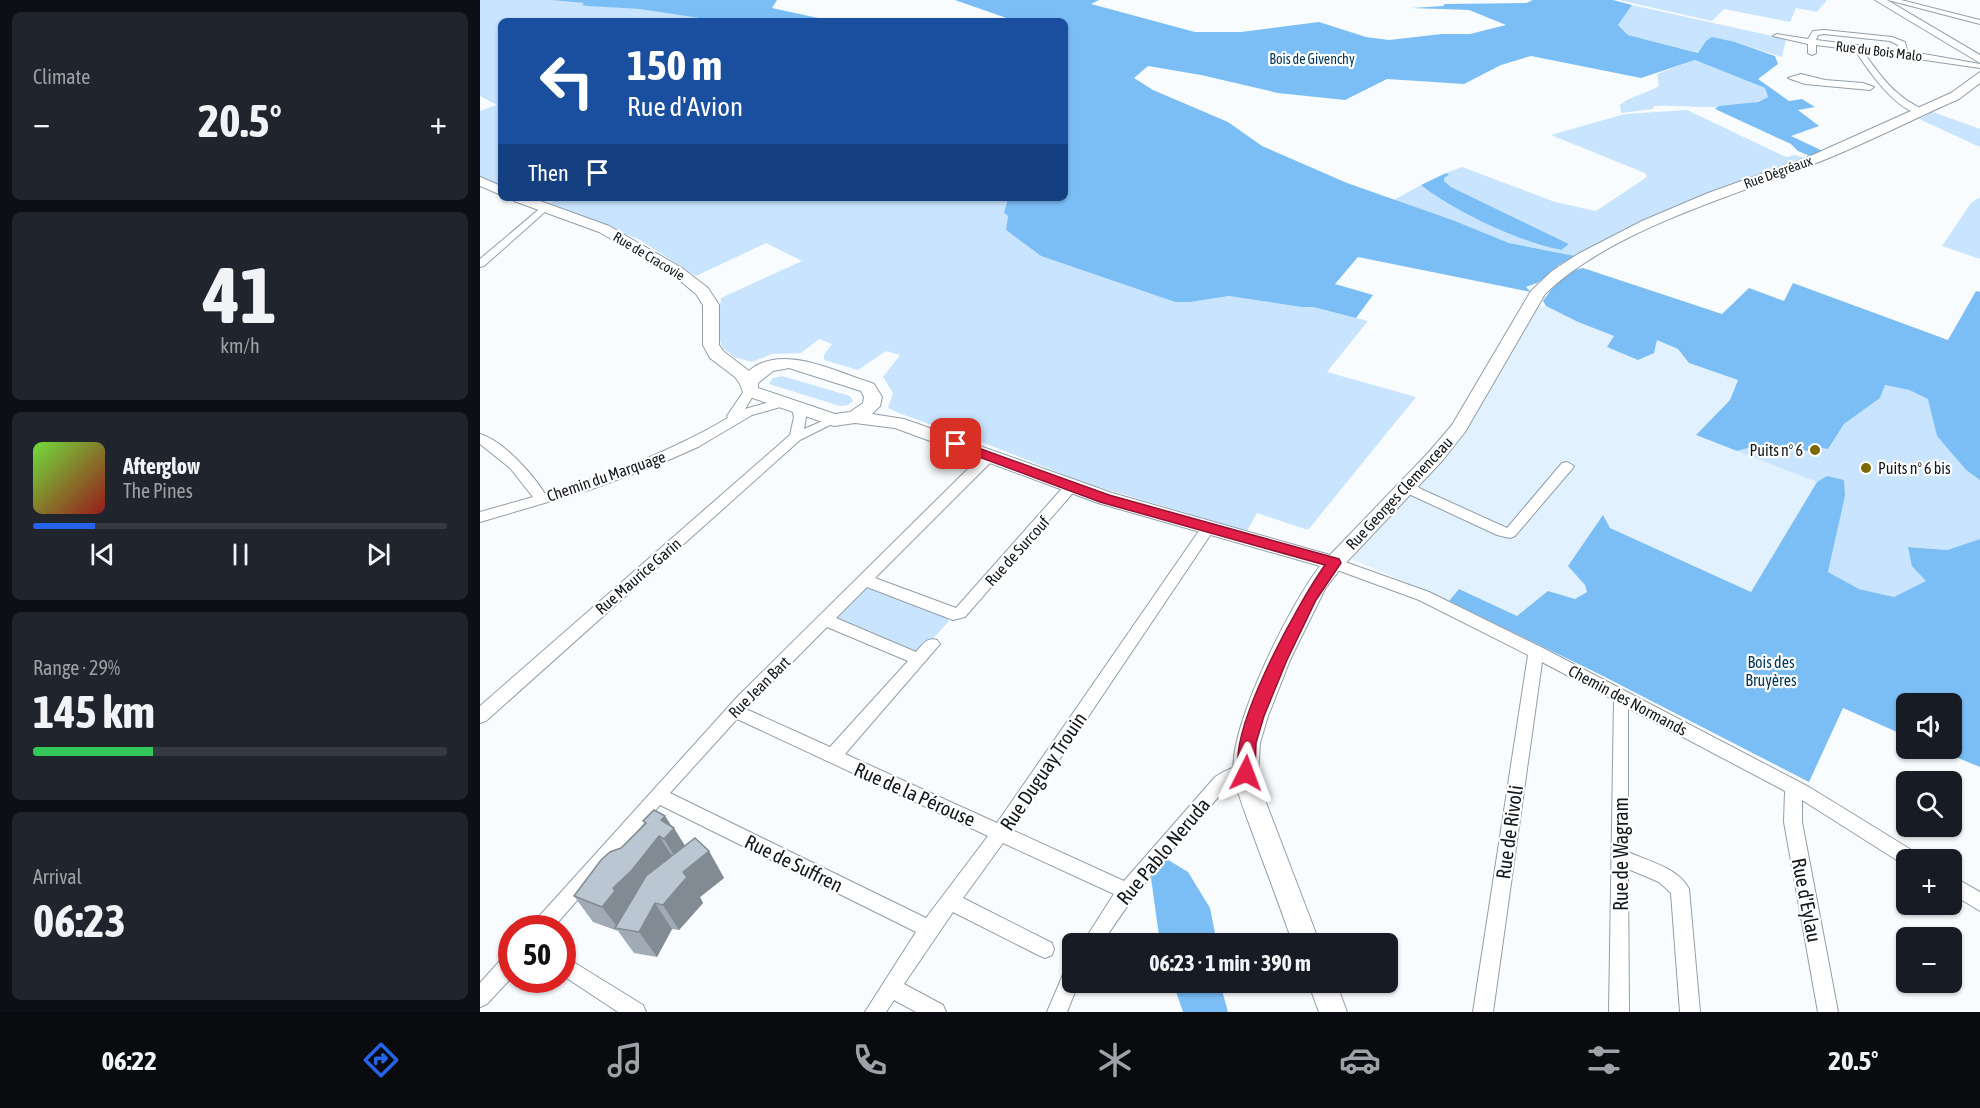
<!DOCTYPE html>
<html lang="en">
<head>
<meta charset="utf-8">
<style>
  :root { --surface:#171b24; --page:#20242c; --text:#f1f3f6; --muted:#9ea1a6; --line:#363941; --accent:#2563eb }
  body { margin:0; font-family:"Asap Condensed",sans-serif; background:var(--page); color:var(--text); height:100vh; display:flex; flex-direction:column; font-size:22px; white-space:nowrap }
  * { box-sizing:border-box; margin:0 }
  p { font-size:20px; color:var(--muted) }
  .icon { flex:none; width:33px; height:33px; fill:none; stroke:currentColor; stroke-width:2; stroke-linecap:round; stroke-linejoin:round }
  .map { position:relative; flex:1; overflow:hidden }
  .side { display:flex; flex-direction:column; gap:12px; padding:12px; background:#0d0f14; width:480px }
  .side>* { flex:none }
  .banner { position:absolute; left:18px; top:18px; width:570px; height:183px; border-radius:9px; box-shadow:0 2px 4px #0004; background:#1a4fa0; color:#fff; overflow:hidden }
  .controls { position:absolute; left:1416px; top:693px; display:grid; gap:12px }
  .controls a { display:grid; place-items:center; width:66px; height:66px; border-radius:9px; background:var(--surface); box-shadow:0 2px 4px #0004; font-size:30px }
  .speed { position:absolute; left:18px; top:915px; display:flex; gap:12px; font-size:30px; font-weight:700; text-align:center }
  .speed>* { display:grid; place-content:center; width:78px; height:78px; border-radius:50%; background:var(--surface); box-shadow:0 2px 4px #0004; line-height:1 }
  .speed .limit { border:9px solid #d22; background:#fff; color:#111 }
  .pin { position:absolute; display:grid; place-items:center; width:51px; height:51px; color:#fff; margin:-26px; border-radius:12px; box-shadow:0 3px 9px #0006 }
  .me { position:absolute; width:66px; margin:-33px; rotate:3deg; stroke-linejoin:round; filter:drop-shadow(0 0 4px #0008) }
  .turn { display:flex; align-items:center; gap:21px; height:126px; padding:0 30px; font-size:27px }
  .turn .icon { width:78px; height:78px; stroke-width:2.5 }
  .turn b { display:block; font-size:42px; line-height:51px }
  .then { display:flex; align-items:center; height:57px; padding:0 30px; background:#0003; gap:12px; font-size:22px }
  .big { font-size:45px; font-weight:700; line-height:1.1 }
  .side .widget { flex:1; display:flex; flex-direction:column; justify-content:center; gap:9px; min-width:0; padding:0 21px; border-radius:9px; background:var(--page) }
  .side .dial { align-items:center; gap:0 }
  .dial b { font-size:78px; line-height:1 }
  .song { display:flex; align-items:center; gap:18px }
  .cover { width:72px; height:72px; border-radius:9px; background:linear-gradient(135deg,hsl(100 70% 55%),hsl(0 70% 35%)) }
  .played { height:6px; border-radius:3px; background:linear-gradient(90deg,var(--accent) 15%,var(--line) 15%) }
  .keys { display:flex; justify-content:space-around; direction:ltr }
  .heat { display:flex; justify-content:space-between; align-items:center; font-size:33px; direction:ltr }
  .charge { height:9px; border-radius:4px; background:linear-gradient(90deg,#34c759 29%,var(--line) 0) }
  .trip { position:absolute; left:582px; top:933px; width:336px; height:60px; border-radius:9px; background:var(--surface); box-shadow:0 2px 4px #0004; font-weight:700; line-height:60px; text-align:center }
  .tab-bar { display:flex; height:96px; justify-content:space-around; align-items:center; background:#090b0e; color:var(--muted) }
  .tab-bar .icon { width:42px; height:42px }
  .tab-bar .active { color:var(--accent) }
  .tab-bar b { font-size:27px; color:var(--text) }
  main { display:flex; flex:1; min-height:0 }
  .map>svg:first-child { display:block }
  .built { fill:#e2f1ff }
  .green { fill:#c8e4fe }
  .forest { fill:#7bbef6 }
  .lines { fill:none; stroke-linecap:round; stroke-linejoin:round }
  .street-casing { stroke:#929ea8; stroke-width:2 }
  .secondary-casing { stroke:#929ea8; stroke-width:2 }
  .street { fill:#fff; fill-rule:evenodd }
  .secondary { fill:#fff; fill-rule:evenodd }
  .wall { fill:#a0abb5 }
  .shaded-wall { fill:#828b93 }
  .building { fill:#bac7d2; stroke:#828b93; stroke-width:1.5 }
  .route { fill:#e11d48; stroke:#92132f; stroke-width:1.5 }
  .poi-dot { fill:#7d6800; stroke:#fff; stroke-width:2 }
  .labels { text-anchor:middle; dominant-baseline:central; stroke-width:4.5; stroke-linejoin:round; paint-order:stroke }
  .far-street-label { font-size:14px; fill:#13181c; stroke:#fff }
  .far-park-label { font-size:14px; fill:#00375a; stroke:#fff }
  .poi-label { font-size:16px; fill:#13181c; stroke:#fff; text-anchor:end }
  .street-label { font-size:16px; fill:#13181c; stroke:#fff }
  .park-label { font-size:16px; fill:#00375a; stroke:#fff }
  .near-street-label { font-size:20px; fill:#13181c; stroke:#fff }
</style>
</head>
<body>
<main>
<section class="side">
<div class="widget"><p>Climate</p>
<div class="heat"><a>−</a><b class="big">20.5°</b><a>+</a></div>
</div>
<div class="widget dial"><b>41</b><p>km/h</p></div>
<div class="widget">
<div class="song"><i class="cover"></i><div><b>Afterglow</b><p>The Pines</p></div></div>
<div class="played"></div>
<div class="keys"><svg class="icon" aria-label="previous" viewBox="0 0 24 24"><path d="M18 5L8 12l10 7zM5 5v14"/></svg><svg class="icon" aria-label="pause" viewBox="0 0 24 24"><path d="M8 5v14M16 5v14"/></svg><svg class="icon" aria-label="next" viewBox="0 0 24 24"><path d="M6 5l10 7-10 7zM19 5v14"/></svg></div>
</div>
<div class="widget"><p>Range · 29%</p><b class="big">145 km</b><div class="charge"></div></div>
<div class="widget"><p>Arrival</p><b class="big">06:23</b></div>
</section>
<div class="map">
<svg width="1500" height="1012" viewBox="0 0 1500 1012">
  <rect width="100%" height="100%" fill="#f9fcfe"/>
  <path class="built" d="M 1059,306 L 1066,306 L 1098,322 L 1134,336 L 1127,347 L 1176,339 L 1198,349 L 1209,363 L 1258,380 L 1250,400 L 1216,435 L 1337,482 L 1271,592 L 1130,528 L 1105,585 L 1107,592 L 1095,599 L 1068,591 L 1037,616 L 979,589 L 969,601 L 869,558 L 986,428 Z"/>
  <path class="green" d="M 0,0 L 70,0 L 105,3 L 103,5 L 159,9 L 227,19 L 21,21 L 21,186 L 0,178 L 0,111 L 17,105 L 0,96 Z
    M 1139,0 L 1347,0 L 1337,12 L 1316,8 L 1310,22 L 1244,9 L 1232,21 Z
    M 1152,5 L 1306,39 L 1302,57 L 1255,42 L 1226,41 L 1219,53 L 1148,35 L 1138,25 Z
    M 1215,60 L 1285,88 L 1288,97 C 1255,114 1210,104 1174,106 L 1173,109 L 1141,113 L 1140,105 C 1150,96 1166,94 1179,86 L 1177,74 Z
    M 1207,110 L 1306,157 L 1315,155 L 1327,159 L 1163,221 L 1095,256 L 1029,243 L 975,221 L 912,201 L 941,185 C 973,212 1039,240 1080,250 L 1089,244 L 971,187 L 964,181 L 964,178 L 969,175 L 966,173 L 982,167 L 1075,202 L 1116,211 L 1167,177 L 1165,173 L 1071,135 L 1145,114 Z
    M 1453,112 L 1500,129 L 1500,147 L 1439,119 Z
    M 1500,197 L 1500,259 L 1462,246 L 1491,203 Z
    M 79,198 L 528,198 L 524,213 L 528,216 L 526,230 L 561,256 L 695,302 L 710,302 L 749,296 L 821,307 L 833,307 L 888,321 L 847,372 L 936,397 L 828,530 L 777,513 L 767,531 L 605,483 L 512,446 L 421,414 L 408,408 L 413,393 L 403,377 L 420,355 L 406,351 L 378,370 L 344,360 L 344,355 L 352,344 L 339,339 L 321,353 L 292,354 L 272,362 L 254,357 L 242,347 L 240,340 L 238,326 L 241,298 L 322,261 L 286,243 L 216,276 L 160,240 L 70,203 Z
    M 302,376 L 370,396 L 373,401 L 368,405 L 360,406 L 289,384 L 293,378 Z
    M 1405,385 L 1429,390 L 1449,399 L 1457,436 L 1486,470 L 1500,480 L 1500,539 L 1467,550 L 1429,547 L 1447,581 L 1414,597 L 1379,589 L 1348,572 L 1365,496 L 1348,476 L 1337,482 L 1257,451 L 1279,445 L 1327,451 L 1328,446 L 1348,449 L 1364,424 L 1400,398 Z
    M 390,585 L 466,616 L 469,621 L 441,652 L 433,654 L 356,622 L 356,615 L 383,587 Z"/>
  <path class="forest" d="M 70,0 L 297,0 L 292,8 L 352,21 L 224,21 L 226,19 L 159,9 L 108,6 L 102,5 L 104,3 Z
    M 475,0 L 619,0 L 611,4 L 715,32 L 761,32 L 839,22 L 886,37 L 909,40 L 962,34 L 990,34 L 1026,25 L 989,10 L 932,8 L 963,6 L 965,4 L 1046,3 L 1053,0 L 1133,0 L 1152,5 L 1138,25 L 1148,35 L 1218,53 L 1226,41 L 1232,37 L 1255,42 L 1295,56 L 1298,64 L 1278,79 L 1309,101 L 1322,99 L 1335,107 L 1318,110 L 1339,126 L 1311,136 L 1345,152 L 1332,157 L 1318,151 L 1311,144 L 1235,109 L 1239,106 L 1278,102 L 1288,97 L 1285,88 L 1215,60 L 1161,78 L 1051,56 L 1021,65 L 984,84 L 907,79 L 865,100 L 798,93 L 721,75 L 668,66 L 654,78 L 673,90 L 748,122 L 782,146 L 867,183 L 975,221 L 1029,243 L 1095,256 L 1077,266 L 1078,268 L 1057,283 L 1046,287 L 1051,292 L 878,257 L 855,284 L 893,295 L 876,318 L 833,307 L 821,307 L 749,296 L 710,302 L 695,302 L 561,256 L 526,230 L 528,216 L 524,213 L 528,198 L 585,198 L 585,21 L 535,21 Z
    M 966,173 L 969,175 L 964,178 L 964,181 L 971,187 L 1089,244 L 1081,250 C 1042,243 971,210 941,185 Z
    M 1103,268 L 1242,314 L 1269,288 L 1304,301 L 1313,283 L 1468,340 L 1496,291 L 1500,292 L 1500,480 L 1486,470 L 1457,436 L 1448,399 L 1429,390 L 1405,385 L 1400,398 L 1364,424 L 1348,449 L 1328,446 L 1328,451 L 1279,445 L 1257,451 L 1216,435 L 1250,400 L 1258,380 L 1209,363 L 1198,349 L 1177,340 L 1174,353 L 1158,360 L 1127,347 L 1134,336 L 1098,322 L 1066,306 L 1063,301 C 1073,287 1085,271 1103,268 Z
    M 1347,476 L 1364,480 L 1365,496 L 1348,572 L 1379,589 L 1414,597 L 1446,581 L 1432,566 L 1428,547 L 1467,550 L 1500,539 L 1500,767 L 1456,749 L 1472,748 L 1472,704 L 1426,704 L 1426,736 L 1363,708 L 1329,782 L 1121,675 L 969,601 L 979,589 L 1037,616 L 1068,591 L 1095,599 L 1107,592 L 1105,585 L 1088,566 L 1123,515 L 1130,528 L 1271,592 L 1337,482 Z
    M 685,858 L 708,872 L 730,908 L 737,943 L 680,943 L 671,878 Z
    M 693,983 L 740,983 L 748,1012 L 703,1012 Z"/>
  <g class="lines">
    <defs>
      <path id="street" d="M 1408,0 L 1421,0 L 1500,20 L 1500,24 Z
        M 1344,30 L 1412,37 L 1425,42 L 1427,51 L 1500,64 L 1500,68 L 1383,51 C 1399,75 1417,99 1445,110 L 1445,114 C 1419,116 1387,69 1375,50 L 1336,45 L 1336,53 L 1332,55 L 1328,53 L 1328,44 L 1293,36 L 1297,34 L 1328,39 L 1333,31 ZM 1344,34 L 1410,41 L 1418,45 L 1417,50 L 1336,40 L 1338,35 Z
        M 1321,74 L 1345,80 L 1383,83 L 1394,87 L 1390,90 L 1325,84 L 1308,78 Z
        M 64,205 L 67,206 L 67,210 L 4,266 L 0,267 L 0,259 Z
        M 270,387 L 276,391 L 265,409 L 300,399 L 306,403 L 304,406 L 272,415 L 218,447 L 175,466 L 112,489 L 0,522 L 0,512 L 53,497 L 30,468 L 0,444 L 0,434 C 22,440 53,474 65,494 C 129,475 190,452 248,418 L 247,416 L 266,388 Z
        M 318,405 L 322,406 L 326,417 L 324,429 L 354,416 L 360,420 L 320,440 L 6,721 L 0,723 L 0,706 L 310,435 L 314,417 L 312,409 Z
        M 508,453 L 514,457 L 513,460 L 395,578 L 476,608 L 586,484 L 596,484 L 598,487 L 485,617 L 473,620 L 387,587 L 356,618 L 436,652 C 443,644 447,637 457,640 L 460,644 L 365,754 L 517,823 L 723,525 L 733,525 L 735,528 L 733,531 L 532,830 L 644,881 L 735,777 C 746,770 759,763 772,768 L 774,773 L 772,778 L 755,782 L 747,787 C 703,838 657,887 622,944 L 602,944 L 634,894 L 523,843 L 483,898 L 572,943 L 574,949 L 572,955 L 565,958 L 558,955 L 473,912 L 424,984 L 463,1005 L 466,1012 L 436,1012 L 414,1000 L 406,1012 L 385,1012 L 436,932 L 180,805 L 73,928 L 52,928 L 54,922 L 259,695 L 503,454 ZM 347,627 L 428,661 L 350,747 L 266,709 ZM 257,719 L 508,836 L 446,918 L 190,793 Z
        M 1087,462 L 1094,466 L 1092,469 L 1035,536 L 1030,538 L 1017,535 L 931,495 L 921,486 L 923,483 L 933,483 L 941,489 L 1027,528 L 1082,463 Z
        M 854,558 L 949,592 L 1061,647 L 1329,787 L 1438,854 L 1441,860 L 1426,860 L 1426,866 L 1322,800 L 1322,822 L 1358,1012 L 1338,1012 L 1304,822 L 1305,791 L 1148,708 L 1148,852 C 1168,861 1199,868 1209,889 L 1220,1012 L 1200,1012 L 1191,893 L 1179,882 L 1148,869 L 1149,1012 L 1129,1012 L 1134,700 L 1062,662 L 1013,1012 L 993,1012 L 1048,655 L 939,600 L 849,567 L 847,563 L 849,559 Z
        M 1472,876 L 1500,892 L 1500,911 L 1472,894 Z
        M 32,953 L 32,977 L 7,1004 L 0,1007 L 0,983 L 25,955 Z
        M 82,955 L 163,1005 L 166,1012 L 138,1012 L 82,975 Z
        M 592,968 L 592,982 L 599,982 L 587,1012 L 567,1012 L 585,970 Z"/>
      <path id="secondary" d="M 1395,0 L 1407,0 L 1500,55 L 1500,63 Z
        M 1500,72 L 1500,83 L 1479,99 C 1431,120 1383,145 1334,164 C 1248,198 1133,229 1065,294 L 985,432 L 962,461 L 861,568 L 845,589 L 810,660 L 788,716 L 780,743 L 778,773 L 785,800 L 840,944 L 813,944 C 801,909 788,875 775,840 C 768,819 758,798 754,775 C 747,729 811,603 840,566 L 618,503 L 415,428 L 375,423 L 354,426 L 264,395 L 260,384 L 255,377 L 230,358 L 223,345 L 223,305 L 216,294 L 192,274 L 119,232 L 34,201 L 32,198 L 52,198 L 129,226 L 202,268 L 228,288 L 239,305 L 239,345 L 243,351 L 269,371 C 300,343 354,371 389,382 L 394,384 L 402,397 L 400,406 L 392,414 L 424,419 L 632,493 L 850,555 L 948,453 L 972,425 L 1051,291 L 1072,271 L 1098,254 L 1162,221 L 1228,193 L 1326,158 L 1471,93 ZM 309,368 L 381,391 L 384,397 L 383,403 L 370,412 L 355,414 L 278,388 L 278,383 L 293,371 Z
        M 0,177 L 21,186 L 21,195 L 0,186 Z
        M 828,982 L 856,982 L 867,1012 L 839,1012 Z"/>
    </defs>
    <use href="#street" class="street-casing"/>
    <use href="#secondary" class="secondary-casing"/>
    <use href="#street" class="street"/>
    <use href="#secondary" class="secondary"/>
  </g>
  <path class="wall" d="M 185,816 L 205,846 L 229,851 L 244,878 L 220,897 L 223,903 L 199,930 L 192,929 L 177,957 L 154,953 L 138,931 L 113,922 L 94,896 L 165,825 L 163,821 Z"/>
  <path class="shaded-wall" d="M 185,816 L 193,829 L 194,828 L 210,854 L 200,865 L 184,839 L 181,820 Z
    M 179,836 L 196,862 L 138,928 L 122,907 L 133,888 Z
    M 229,851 L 244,878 L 220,897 L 223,903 L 199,930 L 183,905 L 203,872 Z
    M 175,903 L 192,929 L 177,957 L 159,932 Z"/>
  <path class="building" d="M 174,810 L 185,816 L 181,820 L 194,828 L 184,839 L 179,836 L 152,870 L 133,888 L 135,891 L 122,907 L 94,896 L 121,860 L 130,852 L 141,848 L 166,823 L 163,821 Z
    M 215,838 L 229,851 L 203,872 L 207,877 L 183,905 L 175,903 L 159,932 L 135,928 L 166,876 Z"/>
  <path class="route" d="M 476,440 L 629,495 L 859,559 L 861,563 L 836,600 L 807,660 L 784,716 L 776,743 L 775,773 L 772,778 L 766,780 L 761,778 C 741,739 820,600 845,565 L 620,502 L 472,447 L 470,444 L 472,441 Z"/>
  <g class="poi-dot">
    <circle cx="1335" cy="450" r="6"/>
    <circle cx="1386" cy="468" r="6"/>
  </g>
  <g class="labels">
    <g class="far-street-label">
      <text transform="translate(1399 51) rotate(7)">Rue du Bois Malo</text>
      <text transform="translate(1298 172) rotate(-20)">Rue Dégréaux</text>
      <text transform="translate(169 256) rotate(31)">Rue de Cracovie</text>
    </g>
    <g class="far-park-label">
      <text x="832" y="59">Bois de Givenchy</text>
    </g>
    <g class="poi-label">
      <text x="1323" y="450">Puits n° 6</text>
      <text x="1398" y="468" text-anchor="start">Puits n° 6 bis</text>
    </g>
    <g class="street-label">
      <text transform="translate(126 476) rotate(-19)">Chemin du Marquage</text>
      <text transform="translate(919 493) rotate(-47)">Rue Georges Clemenceau</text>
      <text transform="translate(537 551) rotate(-48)">Rue de Surcouf</text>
      <text transform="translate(158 576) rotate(-41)">Rue Maurice Garin</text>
      <text transform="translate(279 687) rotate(-45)">Rue Jean Bart</text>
      <text transform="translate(1148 700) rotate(28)">Chemin des Normands</text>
    </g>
    <g class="park-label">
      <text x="1291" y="662">Bois des<tspan x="1291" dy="18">Bruyères</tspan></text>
    </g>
    <g class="near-street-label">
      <text transform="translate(563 771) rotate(-56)">Rue Duguay Trouin</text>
      <text transform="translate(435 794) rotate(24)">Rue de la Pérouse</text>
      <text transform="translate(1029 832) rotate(-82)">Rue de Rivoli</text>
      <text transform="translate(683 851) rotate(-50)">Rue Pablo Neruda</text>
      <text transform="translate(1140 854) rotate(-90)">Rue de Wagram</text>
      <text transform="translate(314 863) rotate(26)">Rue de Suffren</text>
      <text transform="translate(1327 900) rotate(79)">Rue d'Eylau</text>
    </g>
  </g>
</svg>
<div class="controls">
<a><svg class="icon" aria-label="sound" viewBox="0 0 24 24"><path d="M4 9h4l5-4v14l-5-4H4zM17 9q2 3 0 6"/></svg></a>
<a><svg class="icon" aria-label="search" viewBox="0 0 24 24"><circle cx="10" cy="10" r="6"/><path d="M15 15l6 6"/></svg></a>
<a>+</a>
<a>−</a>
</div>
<div class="speed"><div class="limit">50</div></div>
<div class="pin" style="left:476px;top:444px;background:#d93025"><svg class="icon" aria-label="arrive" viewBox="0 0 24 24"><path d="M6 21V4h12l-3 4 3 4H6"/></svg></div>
<svg class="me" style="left:766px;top:773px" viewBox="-20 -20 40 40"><path d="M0-17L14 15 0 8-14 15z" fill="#e11d48" stroke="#fff" stroke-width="4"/></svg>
<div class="trip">06:23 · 1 min · 390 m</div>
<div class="banner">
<div class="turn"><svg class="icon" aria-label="left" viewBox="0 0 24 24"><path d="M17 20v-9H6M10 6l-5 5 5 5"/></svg><div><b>150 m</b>Rue d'Avion</div></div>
<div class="then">Then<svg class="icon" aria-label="arrive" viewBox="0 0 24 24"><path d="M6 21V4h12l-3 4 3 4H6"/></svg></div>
</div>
</div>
</main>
<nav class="tab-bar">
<b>06:22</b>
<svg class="icon active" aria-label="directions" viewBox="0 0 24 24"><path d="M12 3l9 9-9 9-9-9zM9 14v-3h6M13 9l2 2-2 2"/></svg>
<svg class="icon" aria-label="music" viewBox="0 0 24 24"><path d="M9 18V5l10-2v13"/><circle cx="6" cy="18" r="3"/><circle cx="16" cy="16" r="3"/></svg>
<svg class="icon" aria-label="phone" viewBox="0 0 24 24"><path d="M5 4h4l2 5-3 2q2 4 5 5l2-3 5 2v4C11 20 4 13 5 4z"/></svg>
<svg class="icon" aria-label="climate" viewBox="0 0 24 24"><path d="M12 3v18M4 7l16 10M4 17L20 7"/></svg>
<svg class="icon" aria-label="car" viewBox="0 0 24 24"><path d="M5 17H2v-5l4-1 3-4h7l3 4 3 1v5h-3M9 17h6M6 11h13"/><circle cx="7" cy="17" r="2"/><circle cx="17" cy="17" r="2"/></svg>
<svg class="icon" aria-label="filters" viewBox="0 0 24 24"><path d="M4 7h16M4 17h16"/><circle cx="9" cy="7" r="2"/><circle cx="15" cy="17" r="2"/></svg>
<b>20.5°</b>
</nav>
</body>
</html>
